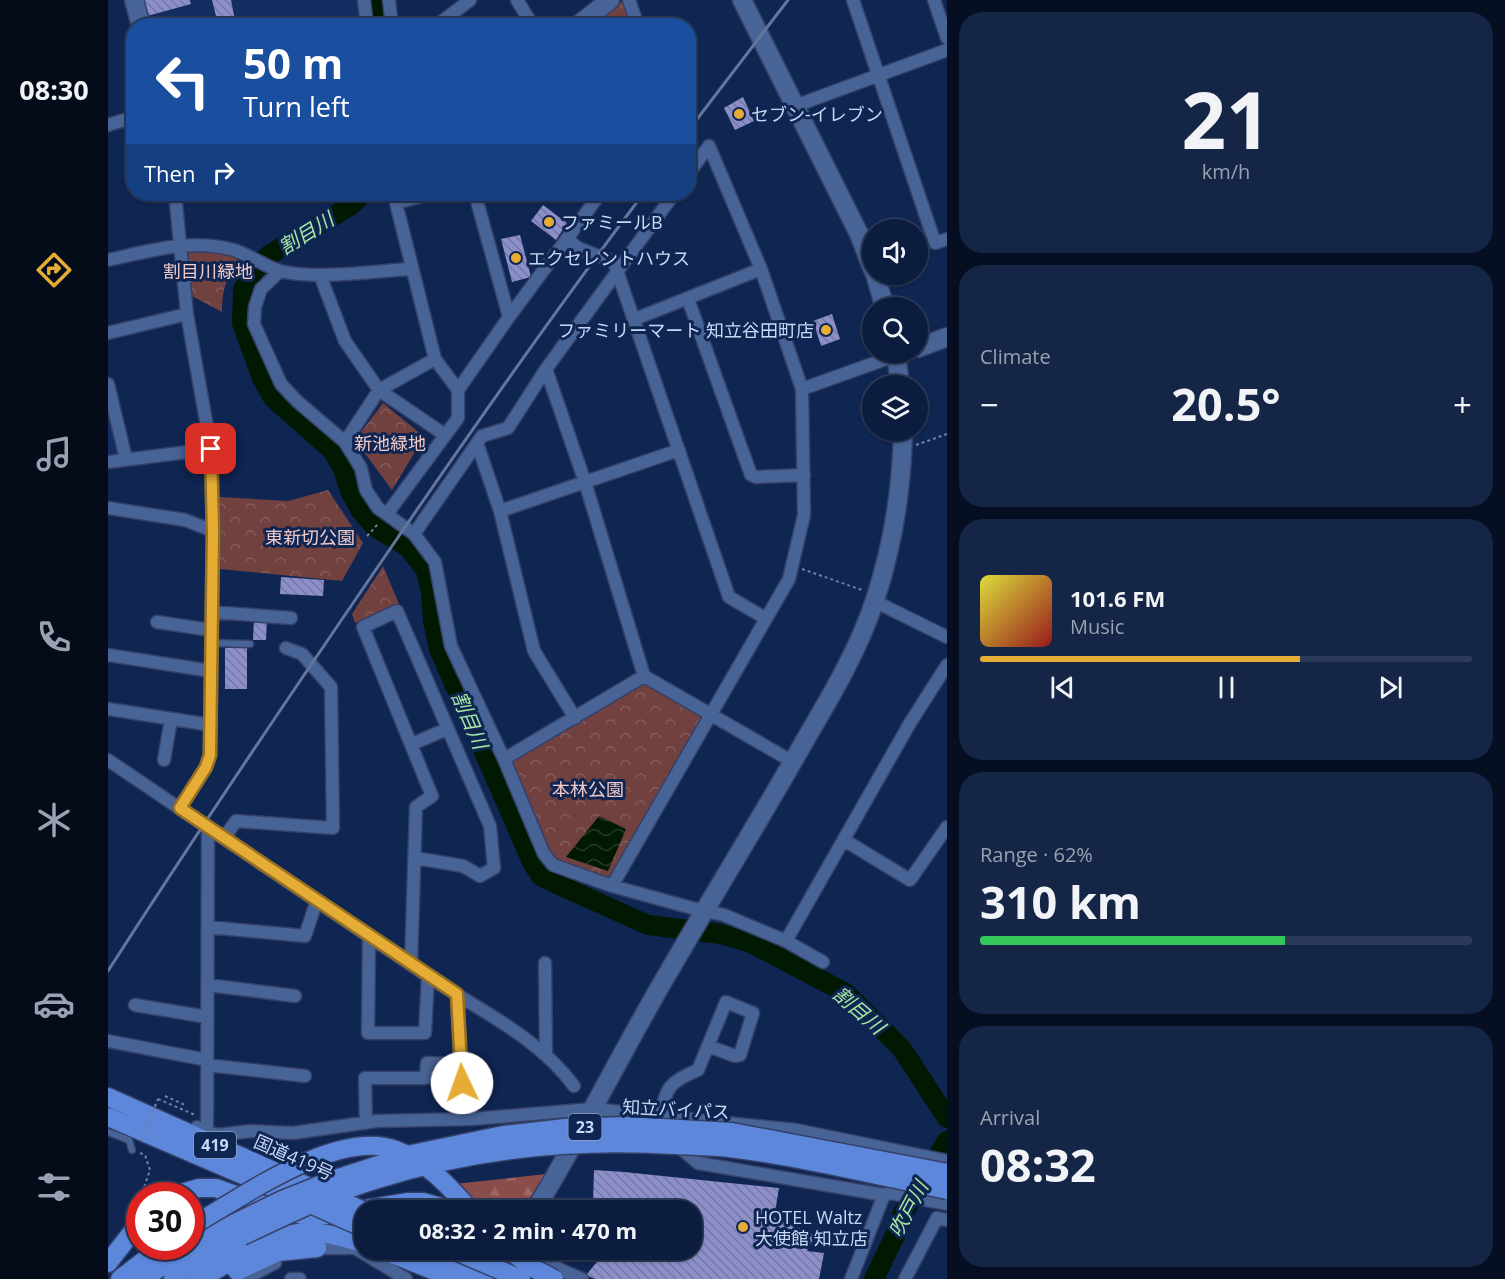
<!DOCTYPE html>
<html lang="en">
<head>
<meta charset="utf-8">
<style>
  :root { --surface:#0b1c3e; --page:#142545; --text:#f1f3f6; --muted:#9aa1b0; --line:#2b3a58; --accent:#e5ad35 }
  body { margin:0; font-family:"Open Sans","Noto Sans JP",sans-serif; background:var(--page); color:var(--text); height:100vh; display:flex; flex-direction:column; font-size:22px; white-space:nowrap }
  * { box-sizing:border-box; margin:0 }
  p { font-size:20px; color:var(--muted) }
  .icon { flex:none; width:33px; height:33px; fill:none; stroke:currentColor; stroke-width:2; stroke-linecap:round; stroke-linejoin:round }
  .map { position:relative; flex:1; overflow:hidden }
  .panel { display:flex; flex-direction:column; gap:12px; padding:12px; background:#060f22; width:558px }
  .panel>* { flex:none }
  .guide { position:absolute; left:18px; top:18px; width:570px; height:183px; border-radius:24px; box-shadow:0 2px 4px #0004,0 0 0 2px var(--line); background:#1a4fa0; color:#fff; overflow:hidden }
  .fabs { position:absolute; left:754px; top:219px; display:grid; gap:12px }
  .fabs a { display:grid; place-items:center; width:66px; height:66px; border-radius:50%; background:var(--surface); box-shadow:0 2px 4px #0004,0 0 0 2px var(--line); font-size:30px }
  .speed { position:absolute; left:18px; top:1182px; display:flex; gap:12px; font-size:30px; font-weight:700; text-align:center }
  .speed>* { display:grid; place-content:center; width:78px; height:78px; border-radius:50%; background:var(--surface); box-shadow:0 2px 4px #0004,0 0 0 2px var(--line); line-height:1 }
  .speed .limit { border:9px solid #d22; background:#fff; color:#111 }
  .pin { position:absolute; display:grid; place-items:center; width:51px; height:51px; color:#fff; margin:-26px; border-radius:12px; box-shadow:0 3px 9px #0006 }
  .me { position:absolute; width:66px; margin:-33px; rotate:357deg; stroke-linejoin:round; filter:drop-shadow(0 0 4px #0008) }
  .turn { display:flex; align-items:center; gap:21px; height:126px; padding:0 18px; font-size:27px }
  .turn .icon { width:78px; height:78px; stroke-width:2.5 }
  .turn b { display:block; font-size:42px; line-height:51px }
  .then { display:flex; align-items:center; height:57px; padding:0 18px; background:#0003; gap:12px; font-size:22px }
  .big { font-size:45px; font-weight:700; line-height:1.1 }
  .panel .widget { flex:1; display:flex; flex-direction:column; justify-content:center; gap:9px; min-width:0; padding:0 21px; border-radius:24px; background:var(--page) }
  .panel .dial { align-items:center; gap:0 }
  .dial b { font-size:78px; line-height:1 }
  .song { display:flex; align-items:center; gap:18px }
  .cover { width:72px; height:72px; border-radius:9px; background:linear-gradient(135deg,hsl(60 70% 55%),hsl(0 70% 35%)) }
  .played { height:6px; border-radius:3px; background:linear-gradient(90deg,var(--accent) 65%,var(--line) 65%) }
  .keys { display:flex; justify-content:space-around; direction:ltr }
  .heat { display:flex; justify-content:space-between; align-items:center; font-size:33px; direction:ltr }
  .charge { height:9px; border-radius:4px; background:linear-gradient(90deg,#34c759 62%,var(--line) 0) }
  .trip { position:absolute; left:246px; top:1200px; width:348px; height:60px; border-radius:24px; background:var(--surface); box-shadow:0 2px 4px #0004,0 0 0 2px var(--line); font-weight:700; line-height:60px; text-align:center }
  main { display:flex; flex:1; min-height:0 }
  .dock { display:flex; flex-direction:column; width:108px; justify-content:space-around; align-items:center; background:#040b19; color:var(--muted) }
  .dock .icon { width:42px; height:42px }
  .dock .selected { color:var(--accent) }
  .dock b { font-size:27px; color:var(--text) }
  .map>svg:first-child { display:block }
  .built { fill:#132d60 }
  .forest { fill:url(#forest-firs) }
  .park { fill:url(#park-crowns) }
  .water { fill:url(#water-waves) }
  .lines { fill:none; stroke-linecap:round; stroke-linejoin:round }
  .river { stroke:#001900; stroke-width:20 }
  .building { fill:url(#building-back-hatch) }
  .lane-casing { stroke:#344068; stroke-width:9 }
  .street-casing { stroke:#344068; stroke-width:15 }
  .secondary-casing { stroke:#344068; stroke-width:21 }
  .highway-casing { stroke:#344068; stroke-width:21 }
  .path { stroke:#6e81a6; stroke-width:2; stroke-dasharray:3 3; stroke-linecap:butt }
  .lane { stroke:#486395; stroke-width:6 }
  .street { stroke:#486395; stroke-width:12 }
  .secondary { stroke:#486395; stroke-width:18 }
  .highway { stroke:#5c87da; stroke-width:18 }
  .rail { stroke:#63769c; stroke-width:3 }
  .highway-bridge-casing { stroke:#344068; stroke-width:21; stroke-linecap:butt }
  .path-bridge { stroke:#6e81a6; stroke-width:2; stroke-dasharray:3 3; stroke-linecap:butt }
  .highway-bridge { stroke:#5c87da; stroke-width:18 }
  .route-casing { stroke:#957022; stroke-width:15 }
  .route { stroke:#e5ad35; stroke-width:10 }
  .poi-dot { fill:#e5ad35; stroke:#0f2552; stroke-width:2 }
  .labels { text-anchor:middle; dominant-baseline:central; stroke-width:6; stroke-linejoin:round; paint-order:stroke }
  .shield { fill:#0f2552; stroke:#90a2c4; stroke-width:1.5 }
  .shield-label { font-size:16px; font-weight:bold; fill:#c8d8f5 }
  .poi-label { font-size:18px; fill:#c8d8f5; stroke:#0f2552; text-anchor:start }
  .park-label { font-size:18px; fill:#f2cac8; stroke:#0f2552 }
  .street-label { font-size:18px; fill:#c8d8f5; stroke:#0f2552 }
  .water-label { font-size:20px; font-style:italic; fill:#a7e7a1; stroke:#0f2552 }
</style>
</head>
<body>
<main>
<nav class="dock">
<b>08:30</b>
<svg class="icon selected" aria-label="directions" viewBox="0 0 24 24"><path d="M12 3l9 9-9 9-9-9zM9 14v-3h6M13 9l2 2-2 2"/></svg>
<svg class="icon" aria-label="music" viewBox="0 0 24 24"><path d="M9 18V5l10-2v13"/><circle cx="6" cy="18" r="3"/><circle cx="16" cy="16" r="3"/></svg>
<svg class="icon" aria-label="phone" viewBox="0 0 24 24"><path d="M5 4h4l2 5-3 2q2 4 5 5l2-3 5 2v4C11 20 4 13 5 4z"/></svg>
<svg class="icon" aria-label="climate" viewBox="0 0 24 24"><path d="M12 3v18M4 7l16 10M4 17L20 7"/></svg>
<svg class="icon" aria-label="car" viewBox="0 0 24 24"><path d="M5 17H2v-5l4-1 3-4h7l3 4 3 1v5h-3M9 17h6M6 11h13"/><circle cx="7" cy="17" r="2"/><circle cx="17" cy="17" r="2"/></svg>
<svg class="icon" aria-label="filters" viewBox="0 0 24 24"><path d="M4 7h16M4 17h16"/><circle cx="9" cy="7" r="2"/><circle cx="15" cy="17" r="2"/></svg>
</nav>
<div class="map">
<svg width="839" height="1279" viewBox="0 0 839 1279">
  <defs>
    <pattern id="forest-firs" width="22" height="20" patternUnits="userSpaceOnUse" patternTransform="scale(1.5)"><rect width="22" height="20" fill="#8b4d4b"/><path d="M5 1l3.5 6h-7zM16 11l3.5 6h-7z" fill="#9a6666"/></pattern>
    <pattern id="park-crowns" width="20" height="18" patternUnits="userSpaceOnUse" patternTransform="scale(1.5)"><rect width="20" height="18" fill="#714140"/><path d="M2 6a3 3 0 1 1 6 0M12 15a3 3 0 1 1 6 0" fill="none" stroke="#845c5c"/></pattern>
    <pattern id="water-waves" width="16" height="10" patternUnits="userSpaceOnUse" patternTransform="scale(1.5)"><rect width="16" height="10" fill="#001900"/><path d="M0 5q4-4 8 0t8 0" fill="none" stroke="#243a26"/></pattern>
    <pattern id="building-back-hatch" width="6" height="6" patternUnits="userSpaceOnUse" patternTransform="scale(1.5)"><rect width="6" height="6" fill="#8d8fca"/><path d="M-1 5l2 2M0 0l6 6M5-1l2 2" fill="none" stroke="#7578a4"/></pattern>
  </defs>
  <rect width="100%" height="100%" fill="#0f2552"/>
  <path class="built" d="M 33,0 L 250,0 L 253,25 L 40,25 Z
    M 0,406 L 11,454 L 8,457 L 0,458 Z"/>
  <path class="forest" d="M 438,1174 L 414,1210 L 372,1210 L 347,1184 Z"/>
  <path class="park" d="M 510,1 L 518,4 L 525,26 L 477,26 Z
    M 107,250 L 132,260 C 118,279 114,289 114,312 L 84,296 L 78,257 L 82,251 Z
    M 275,403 L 313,434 L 313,442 L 284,490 L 247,440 Z
    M 220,490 L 255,543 L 234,581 L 112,569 L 112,497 L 180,501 Z
    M 275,566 L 291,604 L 247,623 L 244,614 Z
    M 537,683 L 591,714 L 593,720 L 502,876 L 498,878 L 449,860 L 442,855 L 403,768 L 405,760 L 532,684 Z"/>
  <path class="water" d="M 491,816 L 518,829 L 500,871 L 458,857 Z"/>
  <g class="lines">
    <path class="river" d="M 264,0 L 268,26
      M 255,194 L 242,206 L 161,255 L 147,270 L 135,290 L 134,323 L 154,378 L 165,398 L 224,450 L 235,468 L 242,491 L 253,511 L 267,527 L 300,547 L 318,570 L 323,592 L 325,621 L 331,649 L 425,864 L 433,876 L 451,885 L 540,925 L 613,934 L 643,943 L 738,993 L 794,1049 L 839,1118
      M 766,1279 L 789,1231 L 794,1215 L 839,1141"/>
  </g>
  <path class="building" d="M 35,0 L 82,0 L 83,4 L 39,16 Z
    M 104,0 L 123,0 L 128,26 L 103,26 L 101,17 L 108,16 Z
    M 635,97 L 646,121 L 627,130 L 616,108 Z
    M 435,205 L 459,223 L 448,240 L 423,221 Z
    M 412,235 L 423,277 L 404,282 L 393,239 Z
    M 724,314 L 732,339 L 713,346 L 705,321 Z
    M 173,577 L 216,580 L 215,596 L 172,594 Z
    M 146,618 L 159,619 L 158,640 L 145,640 Z
    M 117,648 L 139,648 L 139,689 L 117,689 Z
    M 486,1170 L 516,1172 L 671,1188 L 666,1218 L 707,1235 L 699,1251 L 716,1253 L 711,1279 L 487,1279 L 478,1275 L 499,1250 L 584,1250 L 584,1210 L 492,1210 L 485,1201 Z"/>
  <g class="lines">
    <defs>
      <path id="lane" d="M 104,643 L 142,644
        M 0,1132 L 21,1140 L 24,1150"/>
      <path id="street" d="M 256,0 L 259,26
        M 281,0 L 284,26
        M 409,0 L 425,26
        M 521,0 L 530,26
        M 745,0 L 827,243 L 839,239
        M 826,0 L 839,38
        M 328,26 L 362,0
        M 687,106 L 839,50
        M 0,125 L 26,117
        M 67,194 L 79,314 L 103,449 L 105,531 L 102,755 L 98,767 L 72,808
        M 321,194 L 288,203 L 327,359 L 350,390 L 401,317 L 492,194
        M 367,194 L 401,317
        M 459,239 L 470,248 L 506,262 L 621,597 L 657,618
        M 0,260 C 42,251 83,238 126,250 C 142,255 156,266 172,271 C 207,280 266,271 304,269
        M 172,271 L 153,289 L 147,307 L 146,324 L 173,384 L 189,401 L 237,442 L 253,468 L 258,490 L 270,508 L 306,534 L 327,562 L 343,646 L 396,759 L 436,854 L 445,865 L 504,886 L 584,908 L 616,915 L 678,941 L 715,962
        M 212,275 L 237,341 L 271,390 L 337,435
        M 580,299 L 643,475 L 648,477 L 696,475
        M 527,319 L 653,269
        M 0,333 L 79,314
        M 438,369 L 477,482 L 536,676 L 685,762
        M 0,384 L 18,459
        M 694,389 L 789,355
        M 237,442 L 271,390 L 327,359
        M 369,443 L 392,511
        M 0,462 L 103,449
        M 0,508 L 77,520 L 105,531
        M 279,514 L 350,418 L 350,390
        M 306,534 L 374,436 L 400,428 L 438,369 L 566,194
        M 766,601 L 839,637
        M 104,612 L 183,618
        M 49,622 L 103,630
        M 0,655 L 103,671
        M 0,709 L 103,725
        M 467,718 L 426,651 L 392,511 L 571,450
        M 304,744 L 339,729
        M 396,759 L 536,676
        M 0,760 C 108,832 214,905 321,977 C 371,1010 430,1037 466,1086
        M 56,760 L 63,719
        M 116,838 L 128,821 L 225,828 L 223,687 L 194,654 L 178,648
        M 736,840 L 802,880 L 839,827
        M 504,886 L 681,579 L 696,515 L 694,389 L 653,269 L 601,146 L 580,174
        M 100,927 L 197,936 L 209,900
        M 261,935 L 260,1033 L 317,1033 L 320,976
        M 678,941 L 802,723 L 839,665
        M 437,963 L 438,1054
        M 303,964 L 308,807 L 324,796 L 255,627 L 289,611 L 382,826 L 386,868 L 372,876 L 355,866 L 307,858
        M 100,985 L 187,996
        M 349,994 L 355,1119
        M 27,1005 L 99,1017
        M 0,1041 L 99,1060
        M 99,1065 L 197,1076
        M 553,1116 C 557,1087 563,1081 590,1070 L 618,1002 L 645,1013 L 632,1055 L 627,1056 L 600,1046
        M 258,1123 L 257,1078 L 318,1078 L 319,1063 L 353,1064
        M 89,1127 L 109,1135 L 143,1131 L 185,1133 L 269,1121 L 364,1119 L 485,1109 L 688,1130 L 839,1161
        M 99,1132 L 100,828
        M 569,1145 L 590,1163 L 776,1195 L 782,1193 L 839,1204
        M 203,1250 L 209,1248 L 247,1248 L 298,1279
        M 423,1250 L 453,1270 L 474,1279
        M 136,1279 L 167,1263
        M 183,1279 L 192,1279
        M 743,1279 L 776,1195
        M 797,1279 L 829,1218 L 839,1220"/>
      <path id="secondary" d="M 26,0 L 33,26
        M 634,0 L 751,234 L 765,270
        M 469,26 L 502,0
        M 767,274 L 777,308
        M 810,348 L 839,337
        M 788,352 L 792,386
        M 427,1210 C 474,1133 514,1051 560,973 C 605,895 652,820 696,742 C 723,696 750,651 767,600 C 785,545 794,488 795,430"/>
      <path id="highway" d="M 0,1097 L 215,1193
        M 0,1117 L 193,1200
        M 63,1196 L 91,1188 L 108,1188 L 169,1210 L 195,1215 L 222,1215 L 300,1202 L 315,1202 L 343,1210
        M 274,1250 L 347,1279
        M 334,1261 L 376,1279
        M 0,1263 L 32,1222
        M 129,1271 L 170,1252 L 209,1248
        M 12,1279 L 55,1246
        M 35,1279 L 87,1244 L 127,1223
        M 65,1279 L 134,1236
        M 92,1279 C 121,1263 169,1231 202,1232 C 221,1233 239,1238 256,1244"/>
    </defs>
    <use href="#lane" class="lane-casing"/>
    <use href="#street" class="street-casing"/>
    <use href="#secondary" class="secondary-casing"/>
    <use href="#highway" class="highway-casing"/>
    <path class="path" d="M 808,445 L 839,434
      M 259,536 L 271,523
      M 694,569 L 754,590
      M 57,1096 L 75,1104 L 73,1109
      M 50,1099 L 87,1115
      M 32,1153 L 37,1155 L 42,1170 L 33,1196
      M 24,1210 L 32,1198"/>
    <use href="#lane" class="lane"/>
    <use href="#street" class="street"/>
    <use href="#secondary" class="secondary"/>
    <use href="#highway" class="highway"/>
    <path class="rail" d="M 580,131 L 680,0
      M 0,971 C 91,829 186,689 282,549 C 364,429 448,310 535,194"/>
    <defs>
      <path id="highway-bridge" d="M 217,1194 L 256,1211
        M 198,1202 L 256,1228
        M 127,1223 L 174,1200 L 224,1180 L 304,1154 L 395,1135 L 457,1128 L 519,1126 L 624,1132 L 839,1173
        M 82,1227 C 133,1198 229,1128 288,1150 C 318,1161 342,1187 362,1210
        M 134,1236 C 177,1216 221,1194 267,1180 C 366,1148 464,1139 567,1145 C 585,1146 603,1146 621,1148 C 694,1157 767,1175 839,1190
        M 345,1250 L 413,1279
        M 401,1250 L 425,1268 L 446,1279"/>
    </defs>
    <use href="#highway-bridge" class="highway-bridge-casing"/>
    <path class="path-bridge" d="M 33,1140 L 50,1099"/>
    <use href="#highway-bridge" class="highway-bridge"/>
  </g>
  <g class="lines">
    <defs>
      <path id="route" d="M 103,449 L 105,531 L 102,755 L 98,767 L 72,808 L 349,994 L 354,1083"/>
    </defs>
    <use href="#route" class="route-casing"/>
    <use href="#route" class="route"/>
  </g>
  <g class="poi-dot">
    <circle cx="631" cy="114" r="6"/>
    <circle cx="441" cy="222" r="6"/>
    <circle cx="408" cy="258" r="6"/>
    <circle cx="718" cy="330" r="6"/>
    <circle cx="635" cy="1227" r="6"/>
  </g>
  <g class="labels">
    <g class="shield">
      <rect x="460.5" y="1114" width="33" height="26" rx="4.5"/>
      <rect x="86" y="1132" width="42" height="26" rx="4.5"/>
    </g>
    <g class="shield-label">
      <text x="477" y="1127">23</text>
      <text x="107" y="1145">419</text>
    </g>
    <g class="poi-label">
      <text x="643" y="114">セブン-イレブン</text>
      <text x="453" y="222">ファミールB</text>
      <text x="420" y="258">エクセレントハウス</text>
      <text x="706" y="330" text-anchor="end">ファミリーマート 知立谷田町店</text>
      <text x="647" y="1217">HOTEL Waltz<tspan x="647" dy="21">大使館 知立店</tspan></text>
    </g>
    <g class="park-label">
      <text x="100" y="271">割目川緑地</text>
      <text x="282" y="443">新池緑地</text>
      <text x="202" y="537">東新切公園</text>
      <text x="480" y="789">本林公園</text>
    </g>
    <g class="street-label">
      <text transform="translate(568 1109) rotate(3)">知立バイパス</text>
      <text transform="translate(186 1157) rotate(24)">国道419号</text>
    </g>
    <g class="water-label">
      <text transform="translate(198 233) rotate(-32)">割目川</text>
      <text transform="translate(362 720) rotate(67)">割目川</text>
      <text transform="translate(751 1010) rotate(41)">割目川</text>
      <text transform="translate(800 1209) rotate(-62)">吹戸川</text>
    </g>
  </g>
</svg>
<div class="fabs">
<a><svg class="icon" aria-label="sound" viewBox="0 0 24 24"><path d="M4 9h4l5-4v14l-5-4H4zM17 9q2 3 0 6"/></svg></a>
<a><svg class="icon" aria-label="search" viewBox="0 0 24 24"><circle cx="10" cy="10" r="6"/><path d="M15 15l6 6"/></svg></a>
<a><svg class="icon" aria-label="layers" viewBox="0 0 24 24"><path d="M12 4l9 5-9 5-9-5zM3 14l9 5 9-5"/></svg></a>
</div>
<div class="speed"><div class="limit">30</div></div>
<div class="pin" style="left:103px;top:449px;background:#d93025"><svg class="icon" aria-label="arrive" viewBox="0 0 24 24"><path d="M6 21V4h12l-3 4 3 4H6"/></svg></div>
<svg class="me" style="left:354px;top:1083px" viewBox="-20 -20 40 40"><circle r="19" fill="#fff"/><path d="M0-13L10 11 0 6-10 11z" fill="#e5ad35"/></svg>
<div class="trip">08:32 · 2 min · 470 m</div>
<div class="guide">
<div class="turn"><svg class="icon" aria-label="left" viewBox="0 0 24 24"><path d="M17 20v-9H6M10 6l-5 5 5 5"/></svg><div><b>50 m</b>Turn left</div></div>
<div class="then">Then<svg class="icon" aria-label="right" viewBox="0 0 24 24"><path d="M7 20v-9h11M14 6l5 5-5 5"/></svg></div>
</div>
</div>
<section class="panel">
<div class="widget dial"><b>21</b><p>km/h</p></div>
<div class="widget"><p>Climate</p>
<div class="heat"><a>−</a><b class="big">20.5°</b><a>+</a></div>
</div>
<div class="widget">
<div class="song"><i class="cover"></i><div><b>101.6 FM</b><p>Music</p></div></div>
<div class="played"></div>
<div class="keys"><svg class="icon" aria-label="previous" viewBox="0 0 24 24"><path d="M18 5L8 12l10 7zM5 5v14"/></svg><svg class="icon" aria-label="pause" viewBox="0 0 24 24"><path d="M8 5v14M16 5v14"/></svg><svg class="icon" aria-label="next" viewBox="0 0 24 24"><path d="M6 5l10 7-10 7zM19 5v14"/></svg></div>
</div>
<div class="widget"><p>Range · 62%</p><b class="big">310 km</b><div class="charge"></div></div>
<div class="widget"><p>Arrival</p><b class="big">08:32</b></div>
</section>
</main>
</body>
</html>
